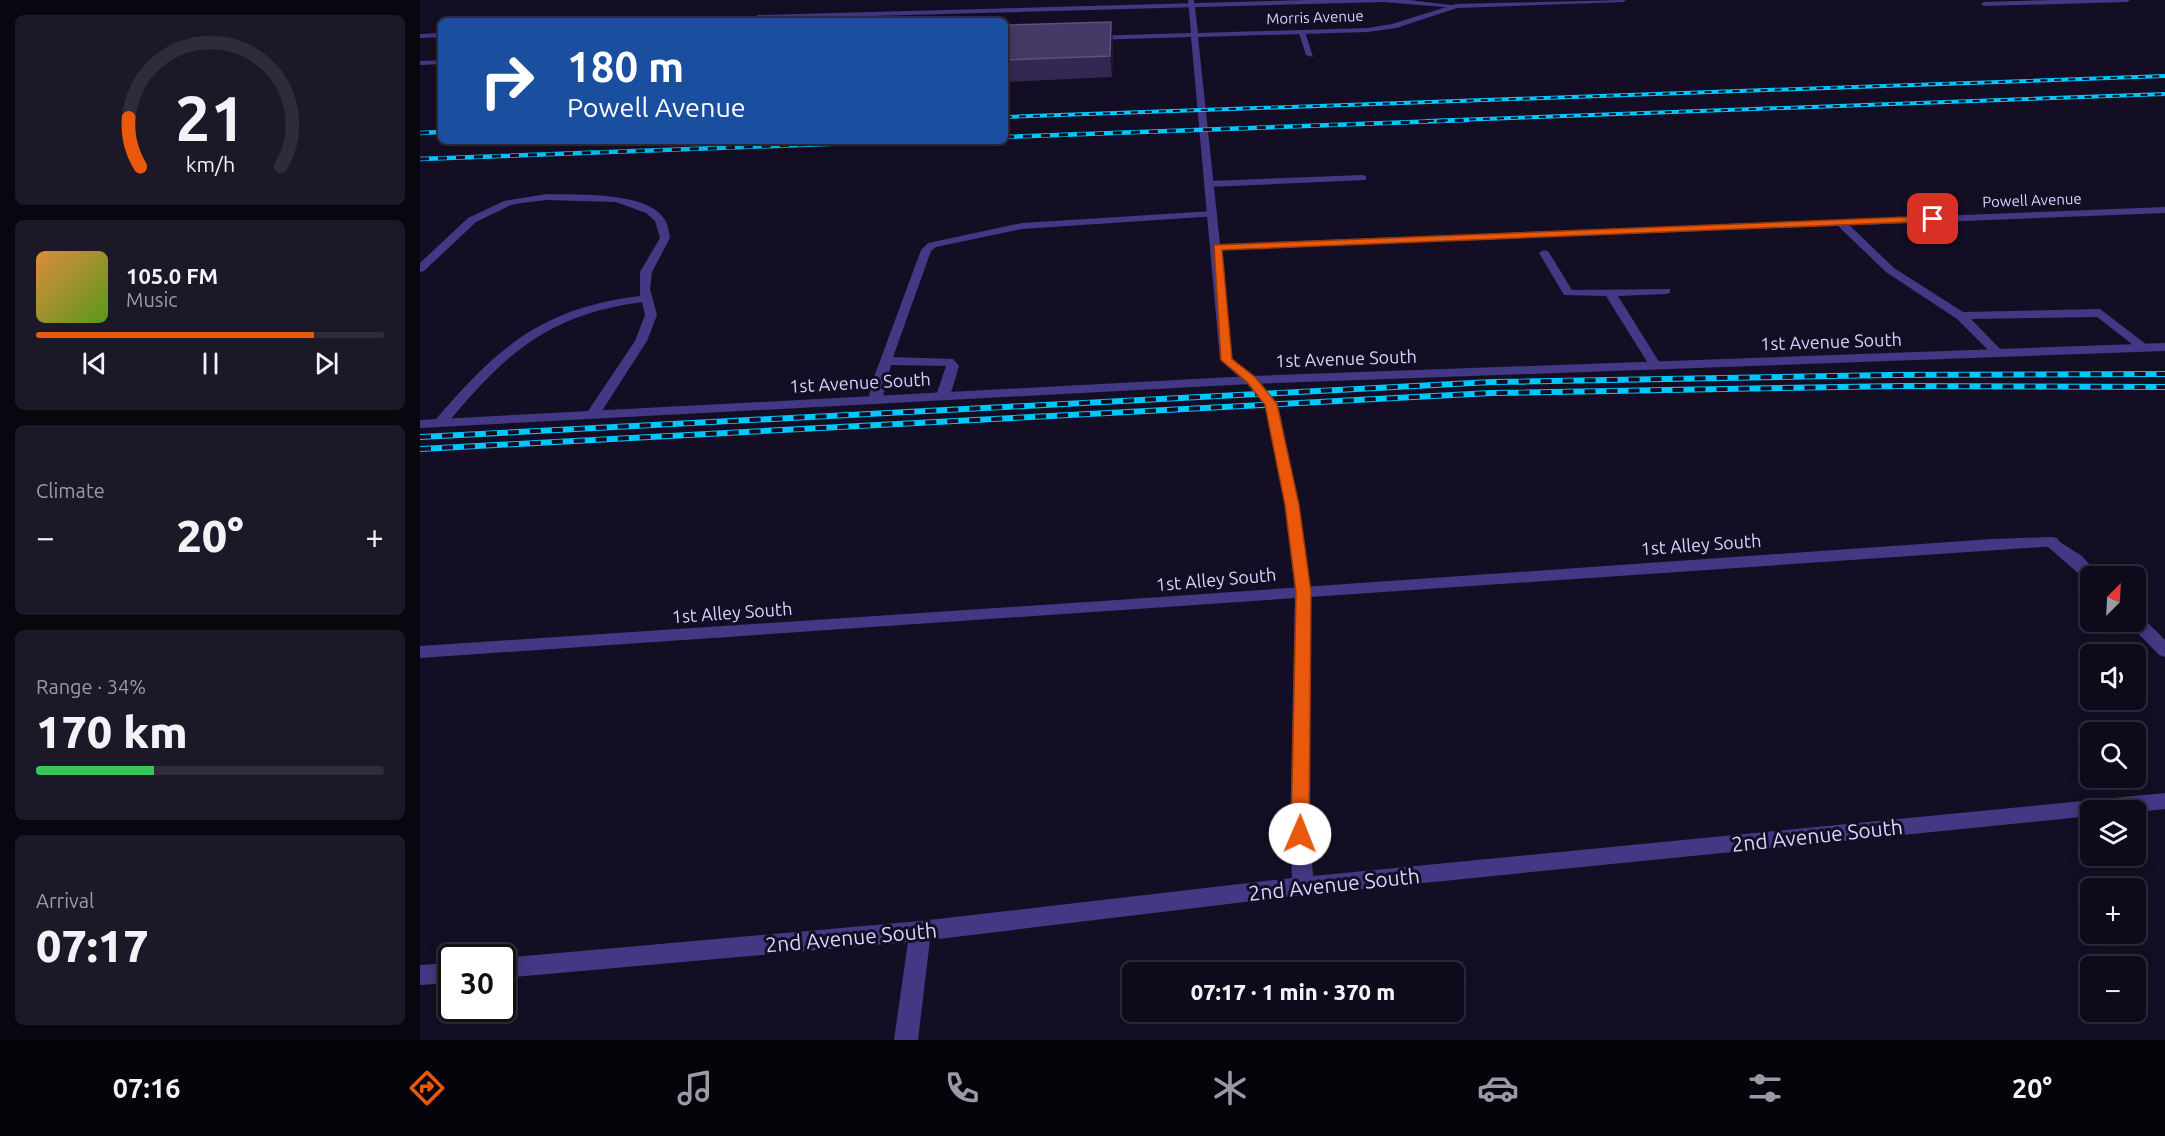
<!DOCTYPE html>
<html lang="en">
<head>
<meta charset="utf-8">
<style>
  :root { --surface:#0f0a1b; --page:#1d1828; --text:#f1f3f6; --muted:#9b9aa3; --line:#2f2b3a; --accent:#ea580c }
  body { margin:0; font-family:Ubuntu,sans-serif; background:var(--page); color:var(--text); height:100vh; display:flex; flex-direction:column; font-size:22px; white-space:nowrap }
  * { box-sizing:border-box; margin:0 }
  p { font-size:20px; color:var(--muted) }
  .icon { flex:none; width:33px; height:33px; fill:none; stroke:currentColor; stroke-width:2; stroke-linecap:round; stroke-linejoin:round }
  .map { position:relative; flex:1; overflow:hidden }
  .panel { display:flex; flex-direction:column; gap:15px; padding:15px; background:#08060f; width:420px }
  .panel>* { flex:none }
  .guide { position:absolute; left:18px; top:18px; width:570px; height:126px; border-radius:9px; box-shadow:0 3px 15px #0003,0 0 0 2px var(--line); background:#1a4fa0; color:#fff; overflow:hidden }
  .needle { width:39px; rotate:24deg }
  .tools { position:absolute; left:1660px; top:566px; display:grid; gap:12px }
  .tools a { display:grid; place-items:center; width:66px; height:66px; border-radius:9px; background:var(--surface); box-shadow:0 3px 15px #0003,0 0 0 2px var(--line); font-size:30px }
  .speed { position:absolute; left:18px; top:944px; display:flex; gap:12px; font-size:30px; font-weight:700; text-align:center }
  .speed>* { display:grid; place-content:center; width:78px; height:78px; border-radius:50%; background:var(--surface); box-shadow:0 3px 15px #0003,0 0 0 2px var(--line); line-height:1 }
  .speed .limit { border:3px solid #111; border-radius:9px; background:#fff; color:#111 }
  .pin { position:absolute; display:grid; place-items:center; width:51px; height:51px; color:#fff; margin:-26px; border-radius:12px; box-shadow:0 3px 9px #0006 }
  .me { position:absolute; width:66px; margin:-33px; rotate:1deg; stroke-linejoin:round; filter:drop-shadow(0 0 4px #0008) }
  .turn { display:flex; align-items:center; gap:21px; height:126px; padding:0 30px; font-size:27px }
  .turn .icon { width:78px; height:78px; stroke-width:2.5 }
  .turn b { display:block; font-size:42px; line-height:51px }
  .big { font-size:45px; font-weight:800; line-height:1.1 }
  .panel .card { flex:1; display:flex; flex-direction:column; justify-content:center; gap:9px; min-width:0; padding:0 21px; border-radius:9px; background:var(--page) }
  .panel .dial { align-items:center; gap:0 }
  .dial svg { height:156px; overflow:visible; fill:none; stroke:var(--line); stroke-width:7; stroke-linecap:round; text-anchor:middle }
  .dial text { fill:var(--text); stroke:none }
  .song { display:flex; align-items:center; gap:18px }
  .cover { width:72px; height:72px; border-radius:9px; background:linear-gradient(135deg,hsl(30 70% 55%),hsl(90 70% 35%)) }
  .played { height:6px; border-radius:3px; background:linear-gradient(90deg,var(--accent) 80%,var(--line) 80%) }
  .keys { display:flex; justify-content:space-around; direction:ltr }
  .heat { display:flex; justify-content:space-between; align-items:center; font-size:33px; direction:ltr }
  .charge { height:9px; border-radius:4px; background:linear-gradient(90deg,#34c759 34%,var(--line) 0) }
  .trip { position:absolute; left:702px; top:962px; width:342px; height:60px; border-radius:9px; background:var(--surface); box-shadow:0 3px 15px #0003,0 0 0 2px var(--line); font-weight:800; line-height:60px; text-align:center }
  .tab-bar { display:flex; height:96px; justify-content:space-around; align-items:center; background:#06040b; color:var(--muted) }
  .tab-bar .icon { width:42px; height:42px }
  .tab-bar .on { color:var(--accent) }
  .tab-bar b { font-size:27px; color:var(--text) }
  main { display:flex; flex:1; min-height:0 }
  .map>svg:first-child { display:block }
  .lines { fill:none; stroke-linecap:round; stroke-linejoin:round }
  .service { fill:#433883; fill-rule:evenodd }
  .minor { fill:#433883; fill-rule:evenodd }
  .tertiary { fill:#433883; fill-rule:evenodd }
  .rail-far2-casing { stroke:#00c7fc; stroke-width:4 }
  .rail-far1-casing { stroke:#00c7fc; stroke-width:4.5 }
  .rail-casing { stroke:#00c7fc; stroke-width:6 }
  .rail-far2 { stroke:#140e24; stroke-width:2; stroke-dasharray:7; stroke-linecap:butt }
  .rail-far1 { stroke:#140e24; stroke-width:3; stroke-dasharray:9; stroke-linecap:butt }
  .rail { stroke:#140e24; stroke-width:4; stroke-dasharray:11; stroke-linecap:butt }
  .wall { fill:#342752 }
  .shaded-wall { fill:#1f1538 }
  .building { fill:#463965; stroke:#5d517d; stroke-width:1.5 }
  .route { fill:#ea580c; stroke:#983908; stroke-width:1.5 }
  .labels { text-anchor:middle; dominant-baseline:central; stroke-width:6; stroke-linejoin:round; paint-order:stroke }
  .far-street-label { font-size:15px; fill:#dbd1ff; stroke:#140e24 }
  .street-label { font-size:18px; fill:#dbd1ff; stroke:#140e24 }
  .near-street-label { font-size:21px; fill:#dbd1ff; stroke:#140e24 }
</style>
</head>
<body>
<main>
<section class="panel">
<div class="card dial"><svg viewBox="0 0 100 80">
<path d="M14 69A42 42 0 1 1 86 69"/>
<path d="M14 69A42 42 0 0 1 8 44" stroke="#ea580c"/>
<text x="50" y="56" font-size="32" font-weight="700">21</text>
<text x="50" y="72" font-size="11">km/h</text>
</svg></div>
<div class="card">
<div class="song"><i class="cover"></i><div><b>105.0 FM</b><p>Music</p></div></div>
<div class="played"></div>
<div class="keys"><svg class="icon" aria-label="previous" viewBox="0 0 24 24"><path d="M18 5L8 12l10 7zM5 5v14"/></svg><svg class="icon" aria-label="pause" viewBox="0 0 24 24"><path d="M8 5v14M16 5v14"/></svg><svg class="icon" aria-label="next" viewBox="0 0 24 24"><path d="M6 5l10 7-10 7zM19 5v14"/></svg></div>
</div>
<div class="card"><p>Climate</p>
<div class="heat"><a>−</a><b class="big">20°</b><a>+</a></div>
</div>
<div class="card"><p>Range · 34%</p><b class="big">170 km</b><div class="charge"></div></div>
<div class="card"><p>Arrival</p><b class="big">07:17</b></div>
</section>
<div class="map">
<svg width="1745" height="1040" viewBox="0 0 1745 1040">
  <rect width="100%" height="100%" fill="#140e24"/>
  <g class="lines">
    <path class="service" d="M 888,0 L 989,0 L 1039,6 L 1036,8 L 964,2 L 338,19 L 334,17 L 338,15 Z
      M 1633,0 L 1710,0 L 1707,2 L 1564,6 L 1561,4 L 1564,2 Z
      M 878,30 L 885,32 L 893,57 L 886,55 Z
      M 21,33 L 21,37 L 0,38 L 0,34 Z
      M 943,175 L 946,176 L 946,180 L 789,187 L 784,184 L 789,181 Z
      M 127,194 C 155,195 229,191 245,220 C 248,225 249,232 250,238 L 232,272 L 230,289 L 237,315 L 227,341 L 178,417 L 168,417 L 166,414 L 215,341 L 225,315 L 222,302 C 127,315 85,354 26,425 L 16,425 L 14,422 L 16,419 C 78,347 122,308 220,296 L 220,272 L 240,238 L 235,221 L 226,213 L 196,202 L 127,200 L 102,203 L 91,205 L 56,222 L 4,271 L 0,272 L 0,263 L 48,218 L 84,201 Z
      M 793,211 L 797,212 L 797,216 L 602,229 L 516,247 L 511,251 L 473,357 L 533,359 L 539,366 L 530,396 L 523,400 L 516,396 L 526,366 L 471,365 L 462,400 L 455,404 L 448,400 L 454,377 L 501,250 L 508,243 L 602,223 Z
      M 1417,221 L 1425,221 L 1474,268 L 1543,312 L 1680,309 L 1731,348 L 1729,351 L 1721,351 L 1677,317 L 1551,319 L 1584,353 L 1582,356 L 1574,356 L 1537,319 L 1466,272 L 1417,225 Z
      M 1124,250 L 1128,251 L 1152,290 L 1250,289 L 1250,293 L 1246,294 L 1198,296 L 1241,365 L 1239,368 L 1231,368 L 1186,296 L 1144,295 L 1119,253 Z
      M 1632,537 L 1637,538 L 1640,542 L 1637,546 L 0,658 L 0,646 L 697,600 L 1572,539 Z"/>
    <path class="minor" d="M 768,0 L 774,0 L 778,33 L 948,28 L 972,24 L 1036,4 L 1206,0 L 1203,2 L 1037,8 L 976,28 L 948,32 L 778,37 L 800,244 L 1745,207 L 1745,213 L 801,250 L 812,359 L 836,377 L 858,404 L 879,505 L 891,592 L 890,834 L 893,876 L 1745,793 L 1745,809 L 1716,812 L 1716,810 L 1671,810 L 1671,816 L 883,895 L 510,940 L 498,1040 L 474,1040 L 488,942 L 82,978 L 82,958 L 500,921 L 872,878 L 870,834 L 875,592 L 865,505 L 845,405 L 826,383 L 800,360 L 771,37 L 672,40 L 668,38 L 672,36 L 771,33 Z
      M 21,60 L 21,64 L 0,65 L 0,61 Z
      M 1632,537 L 1662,556 L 1680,576 L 1671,576 L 1671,581 L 1666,580 L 1627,546 L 1624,542 L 1627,538 Z
      M 1716,615 L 1722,617 L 1745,640 L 1745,657 L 1739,655 L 1710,625 L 1708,621 L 1716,621 Z
      M 32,963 L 32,983 L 0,985 L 0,965 Z"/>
    <path class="tertiary" d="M 1745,343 L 1745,351 L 831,384 L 0,428 L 0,420 L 831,376 Z"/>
    <defs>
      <path id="rail-far2" d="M 585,117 L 1745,76
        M 1007,121 L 1745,94"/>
      <path id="rail-far1" d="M 0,133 L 21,132
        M 585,137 L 1048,120
        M 0,159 L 488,141"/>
      <path id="rail" d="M 0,437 L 1072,382 L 1469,375 L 1745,374
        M 0,449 L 1071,393 L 1481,386 L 1745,387"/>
    </defs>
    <use href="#rail-far2" class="rail-far2-casing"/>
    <use href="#rail-far1" class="rail-far1-casing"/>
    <use href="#rail" class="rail-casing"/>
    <use href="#rail-far2" class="rail-far2"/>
    <use href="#rail-far1" class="rail-far1"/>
    <use href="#rail" class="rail"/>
  </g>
  <path class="wall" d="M 691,22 L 693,43 L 692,77 L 585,82 L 585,25 Z"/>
  <path class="shaded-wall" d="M 691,22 L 693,43 L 692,77 L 690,56 Z"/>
  <path class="building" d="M 691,22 L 690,56 L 585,60 L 585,25 Z"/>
  <path class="route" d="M 1513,216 L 1517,217 L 1517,221 L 802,250 L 812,359 L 835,377 L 857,404 L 879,505 L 891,592 L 889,834 L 887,839 L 880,841 L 874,839 L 871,834 L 876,592 L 865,505 L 845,405 L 827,382 L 801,360 L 794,245 Z"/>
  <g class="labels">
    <g class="far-street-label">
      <text transform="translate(895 17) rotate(-2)">Morris Avenue</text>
      <text transform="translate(1612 200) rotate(-2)">Powell Avenue</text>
    </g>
    <g class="street-label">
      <text transform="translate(1411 341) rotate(-2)">1st Avenue South</text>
      <text transform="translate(926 358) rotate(-2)">1st Avenue South</text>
      <text transform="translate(440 382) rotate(-3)">1st Avenue South</text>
      <text transform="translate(1281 544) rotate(-4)">1st Alley South</text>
      <text transform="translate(796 579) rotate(-5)">1st Alley South</text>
      <text transform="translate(312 612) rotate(-4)">1st Alley South</text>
    </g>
    <g class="near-street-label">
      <text transform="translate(1397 835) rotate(-6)">2nd Avenue South</text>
      <text transform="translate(914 884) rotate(-6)">2nd Avenue South</text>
      <text transform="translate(431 937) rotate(-5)">2nd Avenue South</text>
    </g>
  </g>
</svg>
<div class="tools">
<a><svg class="needle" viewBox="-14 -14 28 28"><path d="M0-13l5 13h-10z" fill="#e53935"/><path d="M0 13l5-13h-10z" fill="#9b9aa3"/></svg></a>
<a><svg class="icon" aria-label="sound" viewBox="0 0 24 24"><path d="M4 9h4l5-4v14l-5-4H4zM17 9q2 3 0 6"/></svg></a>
<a><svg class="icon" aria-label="search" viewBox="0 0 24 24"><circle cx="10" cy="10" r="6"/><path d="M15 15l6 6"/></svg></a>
<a><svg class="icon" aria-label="layers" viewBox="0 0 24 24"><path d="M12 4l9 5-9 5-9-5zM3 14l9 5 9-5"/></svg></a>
<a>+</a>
<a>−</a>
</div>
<div class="speed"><div class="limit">30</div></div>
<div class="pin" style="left:1513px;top:219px;background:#d93025"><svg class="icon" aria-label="arrive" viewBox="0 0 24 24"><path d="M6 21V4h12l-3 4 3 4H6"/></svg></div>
<svg class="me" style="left:880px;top:834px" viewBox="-20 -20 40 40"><circle r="19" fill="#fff"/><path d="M0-13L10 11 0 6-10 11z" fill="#ea580c"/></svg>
<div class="trip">07:17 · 1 min · 370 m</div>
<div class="guide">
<div class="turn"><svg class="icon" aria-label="right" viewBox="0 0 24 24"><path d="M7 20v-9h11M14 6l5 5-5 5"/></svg><div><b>180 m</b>Powell Avenue</div></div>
</div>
</div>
</main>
<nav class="tab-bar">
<b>07:16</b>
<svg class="icon on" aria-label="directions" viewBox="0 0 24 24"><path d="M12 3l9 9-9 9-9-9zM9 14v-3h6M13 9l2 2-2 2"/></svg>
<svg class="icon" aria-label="music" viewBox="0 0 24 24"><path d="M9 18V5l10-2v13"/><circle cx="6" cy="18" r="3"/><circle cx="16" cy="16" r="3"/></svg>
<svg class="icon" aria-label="phone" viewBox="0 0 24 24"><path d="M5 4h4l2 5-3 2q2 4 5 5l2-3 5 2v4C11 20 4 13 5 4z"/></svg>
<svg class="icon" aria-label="climate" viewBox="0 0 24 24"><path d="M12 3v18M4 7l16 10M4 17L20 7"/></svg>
<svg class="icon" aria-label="car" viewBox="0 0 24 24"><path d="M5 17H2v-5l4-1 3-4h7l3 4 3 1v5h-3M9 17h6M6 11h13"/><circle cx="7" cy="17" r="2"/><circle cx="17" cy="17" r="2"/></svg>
<svg class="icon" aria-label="filters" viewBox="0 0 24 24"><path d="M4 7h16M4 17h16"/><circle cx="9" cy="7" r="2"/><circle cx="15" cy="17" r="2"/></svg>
<b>20°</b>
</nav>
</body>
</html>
